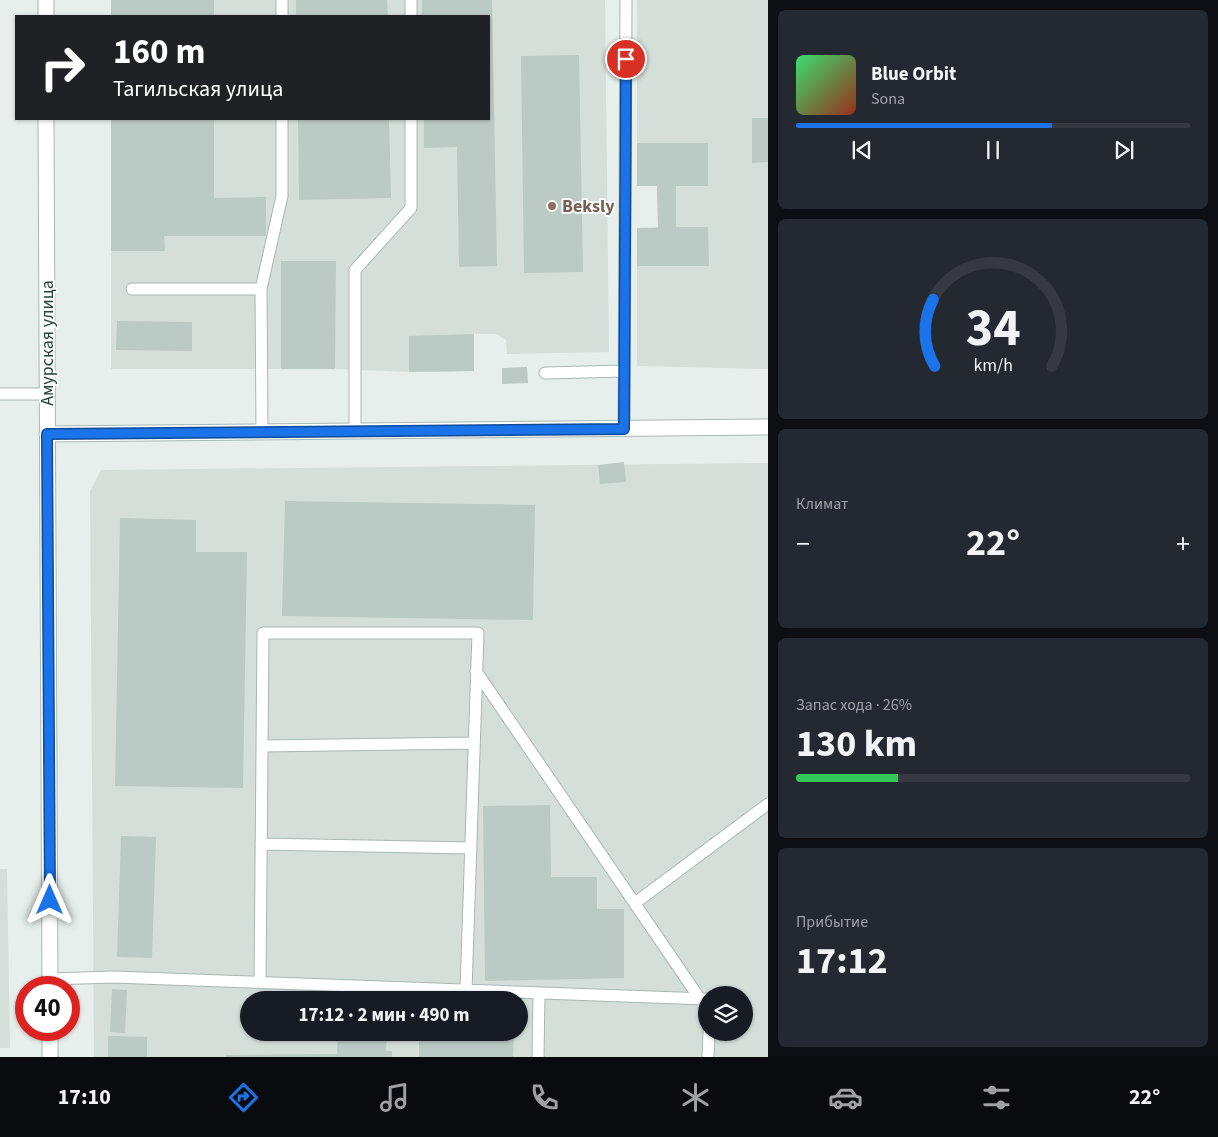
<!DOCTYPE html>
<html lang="ru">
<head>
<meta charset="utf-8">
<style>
  :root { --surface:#171b24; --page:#242831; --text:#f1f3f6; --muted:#9ea1a6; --line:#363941; --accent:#1a73e8 }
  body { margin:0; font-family:"Source Sans 3",sans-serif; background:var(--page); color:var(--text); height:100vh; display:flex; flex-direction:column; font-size:19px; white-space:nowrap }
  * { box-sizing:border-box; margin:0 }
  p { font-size:16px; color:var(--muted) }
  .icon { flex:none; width:28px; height:28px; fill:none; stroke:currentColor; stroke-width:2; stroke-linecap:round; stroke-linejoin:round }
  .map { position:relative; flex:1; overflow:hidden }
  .details { display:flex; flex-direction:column; gap:10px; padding:10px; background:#0d0f14; width:450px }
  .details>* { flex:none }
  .banner { position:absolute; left:15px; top:15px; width:475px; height:105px; border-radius:0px; box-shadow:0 1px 4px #0004; background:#202124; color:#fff; overflow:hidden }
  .controls { position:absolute; left:698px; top:986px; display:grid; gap:10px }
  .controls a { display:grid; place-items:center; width:55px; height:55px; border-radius:50%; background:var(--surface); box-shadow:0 1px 4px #0004; font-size:25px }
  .speed { position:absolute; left:15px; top:976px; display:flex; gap:10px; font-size:25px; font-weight:700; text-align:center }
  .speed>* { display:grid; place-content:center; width:65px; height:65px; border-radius:50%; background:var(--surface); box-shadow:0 1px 4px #0004; line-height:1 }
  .speed .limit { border:8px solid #d22; background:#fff; color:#111 }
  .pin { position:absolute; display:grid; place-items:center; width:42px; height:42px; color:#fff; margin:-21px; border:2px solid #fff; border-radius:50%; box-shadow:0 1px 5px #0007 }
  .me { position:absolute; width:55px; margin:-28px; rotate:0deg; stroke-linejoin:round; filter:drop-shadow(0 0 4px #0008) }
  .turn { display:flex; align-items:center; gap:18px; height:105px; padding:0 15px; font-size:22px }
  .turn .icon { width:65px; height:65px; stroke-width:2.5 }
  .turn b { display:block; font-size:35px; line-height:42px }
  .big { font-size:38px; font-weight:700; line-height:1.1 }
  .details .widget { flex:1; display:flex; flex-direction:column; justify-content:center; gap:8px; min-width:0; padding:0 18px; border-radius:8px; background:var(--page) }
  .details .dial { align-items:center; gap:0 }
  .dial svg { height:130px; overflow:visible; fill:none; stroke:var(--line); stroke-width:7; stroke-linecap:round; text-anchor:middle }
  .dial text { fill:var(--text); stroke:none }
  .song { display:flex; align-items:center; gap:15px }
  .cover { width:60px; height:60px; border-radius:8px; background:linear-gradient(135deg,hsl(140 70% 55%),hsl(10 70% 35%)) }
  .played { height:5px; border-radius:2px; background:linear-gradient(90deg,var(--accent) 65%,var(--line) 65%) }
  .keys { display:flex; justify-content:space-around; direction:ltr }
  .heat { display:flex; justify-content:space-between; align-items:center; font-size:28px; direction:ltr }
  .charge { height:8px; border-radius:4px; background:linear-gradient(90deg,#34c759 26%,var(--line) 0) }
  .trip { position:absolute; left:240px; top:991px; width:288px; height:50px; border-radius:25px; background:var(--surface); box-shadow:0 1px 4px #0004; font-weight:700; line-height:50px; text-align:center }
  .tabs { display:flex; height:80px; justify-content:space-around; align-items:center; background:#090b0e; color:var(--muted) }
  .tabs .icon { width:35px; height:35px }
  .tabs .current { color:var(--accent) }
  .tabs b { font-size:22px; color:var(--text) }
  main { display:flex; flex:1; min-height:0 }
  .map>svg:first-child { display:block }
  .built { fill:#d4dfda; fill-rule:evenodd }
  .building { fill:#bbcac4 }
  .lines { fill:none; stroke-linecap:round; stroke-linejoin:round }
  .service-casing { stroke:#a8b8b2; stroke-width:13 }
  .tertiary-casing { stroke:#a8b8b2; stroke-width:17 }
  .service { stroke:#fff; stroke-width:11 }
  .tertiary { stroke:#fff; stroke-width:15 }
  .route-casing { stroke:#114b97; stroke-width:12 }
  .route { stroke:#1a73e8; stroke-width:9 }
  .education-dot { fill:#8d6e63; stroke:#f7fbf9; stroke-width:2 }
  .labels { text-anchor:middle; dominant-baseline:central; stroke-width:4; stroke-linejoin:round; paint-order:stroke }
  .education-label { font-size:18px; font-weight:bold; fill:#785e54; stroke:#f7fbf9; text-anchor:start }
  .street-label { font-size:18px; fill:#24423a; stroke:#f7fbf9 }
</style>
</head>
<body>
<main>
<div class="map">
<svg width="768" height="1057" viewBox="0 0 768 1057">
  <rect width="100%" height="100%" fill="#e6efeb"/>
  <path class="built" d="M 111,0 L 605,0 L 609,352 L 507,354 L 506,340 L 496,334 L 474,334 L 474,371 L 409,372 L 335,369 L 111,369 L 111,119 L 489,119 L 489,16 L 111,16 Z
    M 637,0 L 768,0 L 768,369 L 637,366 L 637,228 L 658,227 L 657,186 L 637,186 Z
    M 768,463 L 768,1057 L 94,1057 L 90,491 L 101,470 ZM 706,995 L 744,995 L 744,1032 L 706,1032 ZM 249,1000 L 519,1000 L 519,1032 L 249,1032 Z
    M 0,869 L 7,869 L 10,1048 L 0,1048 Z"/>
  <path class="building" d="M 111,0 L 214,0 L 214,16 L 111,16 Z
    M 296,0 L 387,0 L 388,16 L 296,16 Z
    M 422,0 L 492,0 L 497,266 L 459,267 L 457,147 L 424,148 L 424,119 L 489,119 L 489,16 L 422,16 Z
    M 579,55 L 583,272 L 524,273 L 521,56 Z
    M 752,118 L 768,118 L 768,162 L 752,163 Z
    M 111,119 L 214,119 L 214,198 L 266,197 L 266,236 L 164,236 L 165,251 L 111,251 Z
    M 298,119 L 389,119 L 391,198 L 299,200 Z
    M 637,143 L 708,143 L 708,186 L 676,186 L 676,227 L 708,227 L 709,266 L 637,266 L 637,228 L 658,228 L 657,186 L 637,186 Z
    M 281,261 L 336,261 L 335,369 L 281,369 Z
    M 117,321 L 192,322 L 192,351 L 116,350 Z
    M 474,334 L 474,371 L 409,372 L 409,336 Z
    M 527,367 L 528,383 L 502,384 L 502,368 Z
    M 624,462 L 626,482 L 600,484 L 598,465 Z
    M 285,501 L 535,505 L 533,620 L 282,616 Z
    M 120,518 L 196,520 L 196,552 L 247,552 L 243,788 L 115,786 Z
    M 550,805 L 551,877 L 597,877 L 597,909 L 624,909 L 624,978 L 485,981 L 483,806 Z
    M 121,836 L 156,837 L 152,958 L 117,957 Z
    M 112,989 L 127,990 L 125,1033 L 110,1032 Z
    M 338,1032 L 387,1032 L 386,1051 L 392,1051 L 392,1057 L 226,1057 L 226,1055 L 337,1054 Z
    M 419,1032 L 514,1032 L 513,1057 L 419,1057 Z
    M 108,1036 L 147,1037 L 147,1057 L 108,1057 Z"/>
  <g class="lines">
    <defs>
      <path id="service" d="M 282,0 L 282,16
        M 411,16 L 411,0
        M 132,289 L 261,289
        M 545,373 L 624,371
        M 0,394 L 47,394
        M 624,429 L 626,0
        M 355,432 L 355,270 L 411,208 L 411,119
        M 262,433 L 261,289 L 282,196 L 282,119
        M 476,671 L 700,999
        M 262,746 L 474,743
        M 261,844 L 471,848
        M 635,903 L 768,804
        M 50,979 L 114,977 L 706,999
        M 260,982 L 263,633 L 478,633 L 466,990
        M 538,1057 L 539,993
        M 708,1057 L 709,1032"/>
      <path id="tertiary" d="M 46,0 L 46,16
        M 46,119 L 50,988
        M 47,434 L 768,427
        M 50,1057 L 50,1030"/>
    </defs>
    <use href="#service" class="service-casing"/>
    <use href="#tertiary" class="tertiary-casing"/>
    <use href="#service" class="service"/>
    <use href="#tertiary" class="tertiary"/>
  </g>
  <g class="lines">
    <defs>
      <path id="route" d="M 50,900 L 47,434 L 624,429 L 626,59"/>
    </defs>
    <use href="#route" class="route-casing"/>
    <use href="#route" class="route"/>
  </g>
  <circle class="education-dot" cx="552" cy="206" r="5"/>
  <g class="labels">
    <g class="education-label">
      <text x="562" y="206">Beksly</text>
    </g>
    <g class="street-label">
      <text transform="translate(47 343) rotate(-90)">Амурская улица</text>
    </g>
  </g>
</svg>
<div class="controls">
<a><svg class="icon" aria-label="layers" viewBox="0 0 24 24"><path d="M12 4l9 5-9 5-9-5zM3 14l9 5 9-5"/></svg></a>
</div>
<div class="speed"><div class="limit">40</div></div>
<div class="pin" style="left:626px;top:59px;background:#d93025"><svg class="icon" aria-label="arrive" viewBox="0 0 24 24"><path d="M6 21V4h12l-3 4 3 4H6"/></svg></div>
<svg class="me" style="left:50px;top:900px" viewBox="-20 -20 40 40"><path d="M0-17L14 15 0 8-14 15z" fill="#1a73e8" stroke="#fff" stroke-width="4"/></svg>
<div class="trip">17:12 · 2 мин · 490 m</div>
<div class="banner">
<div class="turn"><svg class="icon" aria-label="right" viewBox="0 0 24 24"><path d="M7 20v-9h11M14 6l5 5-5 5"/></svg><div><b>160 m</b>Тагильская улица</div></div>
</div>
</div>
<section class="details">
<div class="widget">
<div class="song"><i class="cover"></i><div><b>Blue Orbit</b><p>Sona</p></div></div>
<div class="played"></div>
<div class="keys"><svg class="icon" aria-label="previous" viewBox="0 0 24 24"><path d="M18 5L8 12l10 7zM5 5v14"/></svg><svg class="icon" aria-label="pause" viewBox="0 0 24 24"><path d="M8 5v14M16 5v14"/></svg><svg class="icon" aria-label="next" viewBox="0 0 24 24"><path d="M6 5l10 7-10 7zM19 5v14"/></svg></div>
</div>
<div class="widget dial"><svg viewBox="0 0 100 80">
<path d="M14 69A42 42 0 1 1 86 69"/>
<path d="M14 69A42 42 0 0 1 13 28" stroke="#1a73e8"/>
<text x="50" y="56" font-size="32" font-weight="700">34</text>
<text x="50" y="72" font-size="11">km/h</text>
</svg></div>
<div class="widget"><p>Климат</p>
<div class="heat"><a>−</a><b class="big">22°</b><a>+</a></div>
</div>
<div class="widget"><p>Запас хода · 26%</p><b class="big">130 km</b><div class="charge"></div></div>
<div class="widget"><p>Прибытие</p><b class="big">17:12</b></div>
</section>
</main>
<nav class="tabs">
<b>17:10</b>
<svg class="icon current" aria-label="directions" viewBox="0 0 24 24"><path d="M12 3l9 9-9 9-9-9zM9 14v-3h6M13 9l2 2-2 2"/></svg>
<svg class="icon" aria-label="music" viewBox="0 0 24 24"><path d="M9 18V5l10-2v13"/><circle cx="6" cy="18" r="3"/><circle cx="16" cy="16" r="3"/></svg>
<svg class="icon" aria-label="phone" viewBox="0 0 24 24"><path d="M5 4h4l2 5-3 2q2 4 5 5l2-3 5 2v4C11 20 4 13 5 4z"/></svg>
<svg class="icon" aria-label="climate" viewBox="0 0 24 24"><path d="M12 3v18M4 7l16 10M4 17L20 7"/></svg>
<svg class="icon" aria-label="car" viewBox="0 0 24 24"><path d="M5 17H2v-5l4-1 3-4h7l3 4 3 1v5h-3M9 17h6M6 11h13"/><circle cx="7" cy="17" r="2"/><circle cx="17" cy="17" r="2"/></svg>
<svg class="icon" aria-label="filters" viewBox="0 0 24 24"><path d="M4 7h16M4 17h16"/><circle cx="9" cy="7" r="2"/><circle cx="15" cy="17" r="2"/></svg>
<b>22°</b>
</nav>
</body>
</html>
